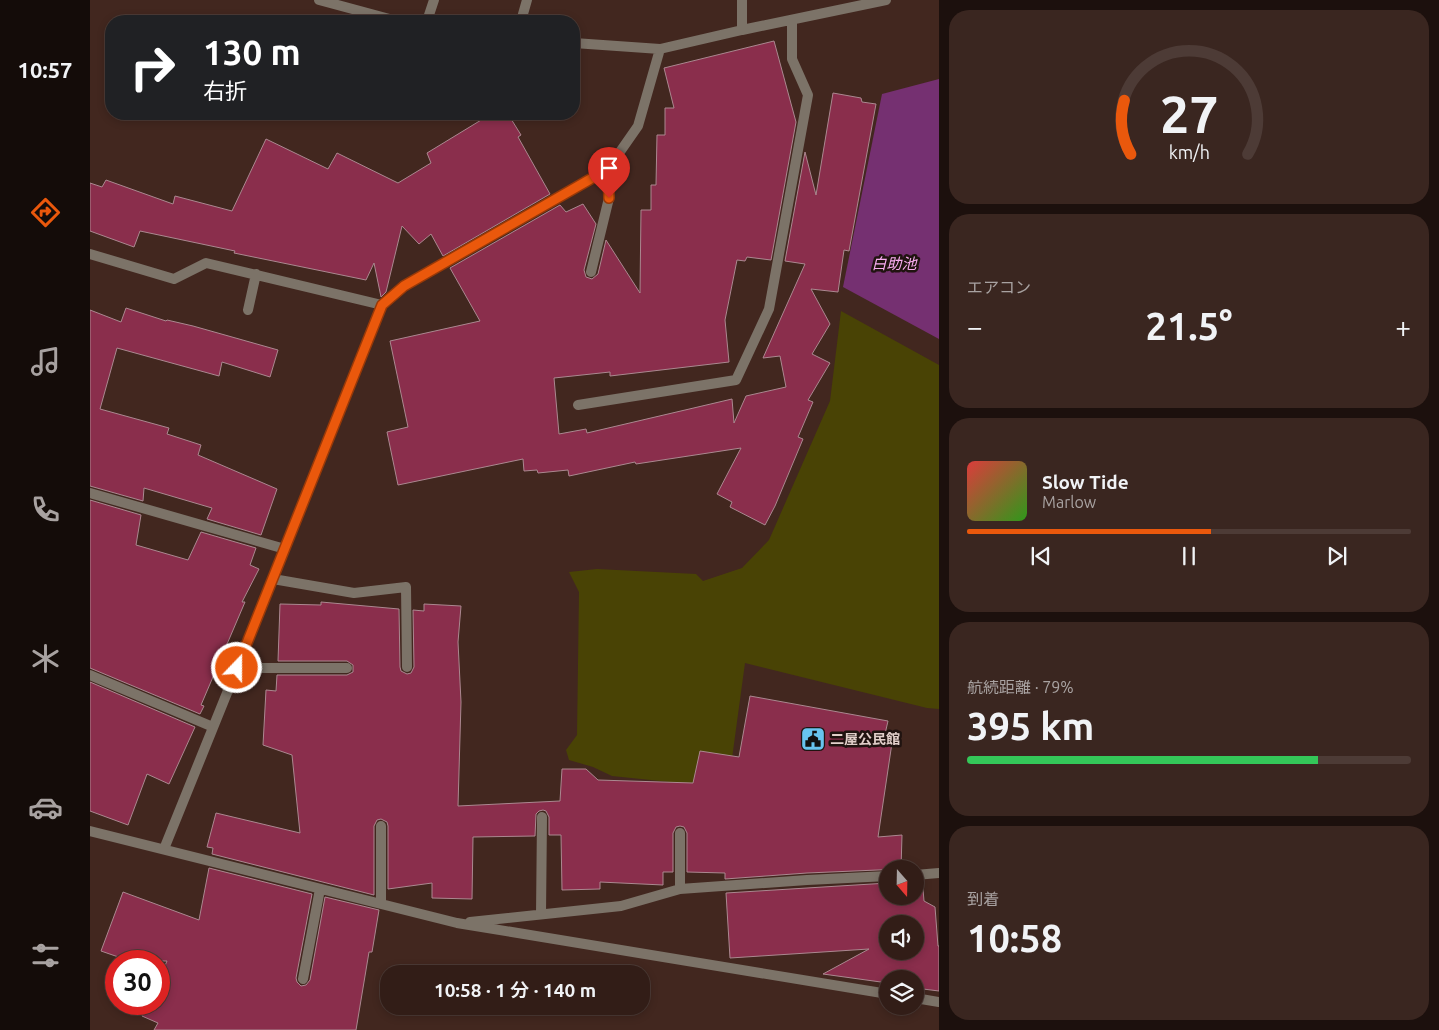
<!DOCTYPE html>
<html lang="ja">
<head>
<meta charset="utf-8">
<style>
  :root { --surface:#321d17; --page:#3a2620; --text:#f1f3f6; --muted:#a8a2a1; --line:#4d3b36; --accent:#ea580c }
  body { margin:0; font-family:Ubuntu,"Noto Sans JP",sans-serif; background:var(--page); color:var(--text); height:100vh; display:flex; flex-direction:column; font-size:19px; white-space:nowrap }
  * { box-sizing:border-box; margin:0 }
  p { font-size:16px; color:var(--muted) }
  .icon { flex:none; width:28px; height:28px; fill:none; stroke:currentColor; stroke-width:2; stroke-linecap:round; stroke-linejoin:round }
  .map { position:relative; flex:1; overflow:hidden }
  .drawer { display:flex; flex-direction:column; gap:10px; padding:10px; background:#1c100d; width:500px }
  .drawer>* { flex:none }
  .banner { position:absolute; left:15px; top:15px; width:475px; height:105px; border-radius:20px; box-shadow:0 2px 8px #0003,0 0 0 1px var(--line); background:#202124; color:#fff; overflow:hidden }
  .needle { width:32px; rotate:160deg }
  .controls { position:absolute; left:789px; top:860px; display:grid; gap:10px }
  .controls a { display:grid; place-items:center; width:45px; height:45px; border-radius:50%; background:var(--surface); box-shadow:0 2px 8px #0003,0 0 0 1px var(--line); font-size:25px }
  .speed { position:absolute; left:15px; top:950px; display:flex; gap:10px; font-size:25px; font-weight:700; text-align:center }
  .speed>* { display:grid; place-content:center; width:65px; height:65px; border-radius:50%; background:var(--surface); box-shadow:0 2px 8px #0003,0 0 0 1px var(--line); line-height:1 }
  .speed .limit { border:8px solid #d22; background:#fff; color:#111 }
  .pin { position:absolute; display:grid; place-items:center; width:42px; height:42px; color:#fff; margin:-51px -21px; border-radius:50% 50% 50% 0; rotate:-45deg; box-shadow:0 0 5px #0007 }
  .pin .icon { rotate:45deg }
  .me { position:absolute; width:55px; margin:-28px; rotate:22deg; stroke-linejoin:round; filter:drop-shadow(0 0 4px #0008) }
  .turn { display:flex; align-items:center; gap:18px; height:105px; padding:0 15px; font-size:22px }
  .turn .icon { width:65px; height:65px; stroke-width:2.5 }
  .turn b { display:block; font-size:35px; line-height:42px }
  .big { font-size:38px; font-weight:600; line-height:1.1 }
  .drawer .tile { flex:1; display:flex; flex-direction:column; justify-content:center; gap:8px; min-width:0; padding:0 18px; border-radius:20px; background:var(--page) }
  .drawer .dial { align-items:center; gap:0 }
  .dial svg { height:130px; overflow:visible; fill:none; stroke:var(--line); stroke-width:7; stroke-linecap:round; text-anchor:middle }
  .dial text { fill:var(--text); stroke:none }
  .song { display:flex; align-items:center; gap:15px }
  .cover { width:60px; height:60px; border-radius:8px; background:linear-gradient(135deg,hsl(0 70% 55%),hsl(110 70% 35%)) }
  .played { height:5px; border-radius:2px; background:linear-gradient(90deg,var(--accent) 55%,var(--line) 55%) }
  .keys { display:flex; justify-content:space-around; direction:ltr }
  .heat { display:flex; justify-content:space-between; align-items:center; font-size:28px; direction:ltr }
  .charge { height:8px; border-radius:4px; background:linear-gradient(90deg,#34c759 79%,var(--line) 0) }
  .trip { position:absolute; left:290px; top:965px; width:270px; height:50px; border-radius:20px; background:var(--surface); box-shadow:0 2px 8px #0003,0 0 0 1px var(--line); font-weight:600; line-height:50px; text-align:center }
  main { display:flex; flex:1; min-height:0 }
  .dock { display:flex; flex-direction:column; width:90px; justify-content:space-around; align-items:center; background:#140c09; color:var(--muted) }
  .dock .icon { width:35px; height:35px }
  .dock .selected { color:var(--accent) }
  .dock b { font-size:22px; color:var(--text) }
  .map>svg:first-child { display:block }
  .green { fill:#494305 }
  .water { fill:#753071 }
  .building { fill:#8a2e4c; stroke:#ab8890; fill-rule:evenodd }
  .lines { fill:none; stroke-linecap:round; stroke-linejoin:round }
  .minor { stroke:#7c7368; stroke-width:10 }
  .route-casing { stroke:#983908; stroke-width:12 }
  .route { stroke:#ea580c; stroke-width:9 }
  .labels { text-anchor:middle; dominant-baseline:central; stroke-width:5; stroke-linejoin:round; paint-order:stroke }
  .poi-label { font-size:14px; font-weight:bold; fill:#e2cfca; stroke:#201310; text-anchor:start }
  .water-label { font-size:15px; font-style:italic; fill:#faadf2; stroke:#201310 }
</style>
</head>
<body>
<main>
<nav class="dock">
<b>10:57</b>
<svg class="icon selected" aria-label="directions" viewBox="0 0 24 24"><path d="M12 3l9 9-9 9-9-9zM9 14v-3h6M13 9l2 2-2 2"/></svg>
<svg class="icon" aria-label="music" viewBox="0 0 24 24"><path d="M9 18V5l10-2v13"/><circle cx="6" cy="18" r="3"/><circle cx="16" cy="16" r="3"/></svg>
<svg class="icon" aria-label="phone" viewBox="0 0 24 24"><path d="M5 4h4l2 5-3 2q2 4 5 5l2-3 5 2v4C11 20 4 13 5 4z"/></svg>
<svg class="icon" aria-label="climate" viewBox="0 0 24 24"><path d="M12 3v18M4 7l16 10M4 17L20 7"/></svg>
<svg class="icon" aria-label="car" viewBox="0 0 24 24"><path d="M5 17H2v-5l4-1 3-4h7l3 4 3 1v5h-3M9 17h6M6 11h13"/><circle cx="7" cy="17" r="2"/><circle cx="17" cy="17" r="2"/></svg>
<svg class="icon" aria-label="filters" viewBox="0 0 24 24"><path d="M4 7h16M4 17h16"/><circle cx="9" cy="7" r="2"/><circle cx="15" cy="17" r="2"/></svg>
</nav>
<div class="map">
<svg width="849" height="1030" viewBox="0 0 849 1030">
  <rect width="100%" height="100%" fill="#42271f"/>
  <path class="green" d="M 751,311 L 849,365 L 849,709 L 837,708 L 655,663 L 638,788 L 522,776 L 503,767 L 479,760 L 476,750 L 487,735 L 489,592 L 479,572 L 507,569 L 606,574 L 613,581 L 652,568 L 679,540 L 740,401 Z"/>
  <path class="water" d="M 849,79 L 849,339 L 753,287 L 792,94 Z"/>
  <path class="building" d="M 684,41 L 706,122 L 681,260 L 657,257 L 655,261 L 647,260 L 635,320 L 639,362 L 520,376 L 520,372 L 464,378 L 469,434 L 496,429 L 497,433 L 642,399 L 644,423 L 656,396 L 696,387 L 690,356 L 673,358 L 715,264 L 695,261 L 715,152 L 726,195 L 743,93 L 771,98 L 772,102 L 786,104 L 759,251 L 754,250 L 748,292 L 721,289 L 740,324 L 722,354 L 740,363 L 718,400 L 723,402 L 708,437 L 713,439 L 685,506 L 675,525 L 640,507 L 642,502 L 627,494 L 651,448 L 546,464 L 545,462 L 479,476 L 478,470 L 448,473 L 447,470 L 434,471 L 433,459 L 308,485 L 297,432 L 318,427 L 300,341 L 390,321 L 360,268 L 470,205 L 476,212 L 493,204 L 506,224 L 494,270 L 496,277 L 502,279 L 508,274 L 516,240 L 550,293 L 551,210 L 561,210 L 561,185 L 566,185 L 567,135 L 575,135 L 575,108 L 584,108 L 574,68 Z
    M 401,114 L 418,114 L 431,135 L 428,137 L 460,194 L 353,256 L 341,234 L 329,244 L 312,226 L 296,292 L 291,297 L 284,263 L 276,280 L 144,253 L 145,251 L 50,231 L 44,247 L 0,231 L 0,183 L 12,187 L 16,180 L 83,204 L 85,196 L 142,211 L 176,139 L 238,169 L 247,153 L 308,183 L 341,163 L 337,153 Z
    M 36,308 L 76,321 L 77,320 L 103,326 L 188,350 L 180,377 L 132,362 L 129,376 L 27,348 L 10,409 L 79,428 L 77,434 L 111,445 L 108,455 L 187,489 L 171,535 L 117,519 L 122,508 L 54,488 L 53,501 L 0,486 L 0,310 L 31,322 Z
    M 0,500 L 51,515 L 46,545 L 98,560 L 111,532 L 166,548 L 160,565 L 169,569 L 152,602 L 155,602 L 111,705 L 114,706 L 110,714 L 0,668 Z
    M 231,602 L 309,609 L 310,667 L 311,671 L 317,674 L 321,673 L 324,667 L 323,610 L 334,611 L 334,604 L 371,606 L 368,642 L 371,702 L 368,806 L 470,801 L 472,769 L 496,769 L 508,780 L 603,783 L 610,751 L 649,757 L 660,696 L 798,721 L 795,734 L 803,736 L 788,837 L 812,835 L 811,869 L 717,873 L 635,879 L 635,873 L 597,872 L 597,833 L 594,827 L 590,826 L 586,827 L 583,833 L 583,872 L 573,872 L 573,885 L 510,882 L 510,889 L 472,890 L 471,835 L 459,835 L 459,817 L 456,811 L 453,810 L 449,811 L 446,814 L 445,836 L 383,837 L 382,899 L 342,898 L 342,883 L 298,889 L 298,826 L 297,822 L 291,819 L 287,820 L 284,826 L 284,895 L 122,854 L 123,848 L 117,847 L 126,813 L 210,833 L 202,755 L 173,745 L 176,690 L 186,691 L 187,675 L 257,675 L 263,672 L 263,665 L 257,661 L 188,661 L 190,604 L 231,605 Z
    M 0,682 L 105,727 L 79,784 L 57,774 L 38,825 L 0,811 Z
    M 119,868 L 222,894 L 206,978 L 207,982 L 211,986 L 216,985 L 220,980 L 235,897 L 289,910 L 282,952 L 279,952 L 266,1030 L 64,1030 L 68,1023 L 52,1016 L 57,1004 L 69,1004 L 69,979 L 77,961 L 40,961 L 11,951 L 33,892 L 109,920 Z
    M 798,883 L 798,896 L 825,896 L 825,890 L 833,889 L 834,901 L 845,907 L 848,946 L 849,946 L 849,991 L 825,988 L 825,979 L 798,979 L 798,983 L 733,974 L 779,949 L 640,958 L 636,893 ZM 798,924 L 825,924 L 825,951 L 798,951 Z"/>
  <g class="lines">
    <path class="minor" d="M 229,0 L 307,21
      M 652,0 L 652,30
      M 337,21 L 344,0
      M 431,21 L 437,0
      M 484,43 L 570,49 L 652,30 L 796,0
      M 0,254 L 84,279 L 116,263 L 292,305
      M 501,272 L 519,198 L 518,169
      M 158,310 L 166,274
      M 488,405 L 646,380 L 679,309 L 718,95 L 702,59 L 702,20
      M 0,493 L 195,549
      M 183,579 L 264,593 L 316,587 L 317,667
      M 147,668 L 257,668
      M 0,675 L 123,727
      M 0,831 L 367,923 L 798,994
      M 590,833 L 590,889
      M 74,849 L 183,579 L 292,305 L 314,286 L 518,169 L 548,126 L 570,49
      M 825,875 L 849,873
      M 291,904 L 291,826
      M 451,914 L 452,817
      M 380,922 L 531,906 L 590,889 L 717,880 L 798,876
      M 213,979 L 230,889
      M 825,998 L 849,1002"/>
  </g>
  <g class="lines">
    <defs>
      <path id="route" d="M 147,668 L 292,305 L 314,286 L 518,169 L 519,198"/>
    </defs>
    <use href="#route" class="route-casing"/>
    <use href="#route" class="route"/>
  </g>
  <defs>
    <symbol id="civic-square" viewBox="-11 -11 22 22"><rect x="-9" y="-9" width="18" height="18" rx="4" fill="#67c4ef" stroke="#201310"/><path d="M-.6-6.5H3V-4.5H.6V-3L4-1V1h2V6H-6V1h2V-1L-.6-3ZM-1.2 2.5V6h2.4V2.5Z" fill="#111"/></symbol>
  </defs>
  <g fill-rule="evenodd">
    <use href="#civic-square" x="709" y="725" width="28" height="28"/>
  </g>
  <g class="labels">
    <g class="poi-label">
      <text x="740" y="739">二屋公民館</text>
    </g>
    <g class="water-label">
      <text x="804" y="263">白助池</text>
    </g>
  </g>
</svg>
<div class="controls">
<a><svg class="needle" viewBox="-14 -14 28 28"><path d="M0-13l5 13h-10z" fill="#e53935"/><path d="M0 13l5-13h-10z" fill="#a8a2a1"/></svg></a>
<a><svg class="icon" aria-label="sound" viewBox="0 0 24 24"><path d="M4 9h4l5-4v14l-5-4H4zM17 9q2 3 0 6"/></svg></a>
<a><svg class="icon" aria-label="layers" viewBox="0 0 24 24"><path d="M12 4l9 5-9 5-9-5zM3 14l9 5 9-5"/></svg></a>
</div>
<div class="speed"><div class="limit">30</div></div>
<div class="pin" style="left:519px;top:198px;background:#d93025"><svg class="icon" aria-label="arrive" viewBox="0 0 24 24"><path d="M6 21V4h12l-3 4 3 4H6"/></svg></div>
<svg class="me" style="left:147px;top:668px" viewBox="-20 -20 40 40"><circle r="17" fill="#ea580c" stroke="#fff" stroke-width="3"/><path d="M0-11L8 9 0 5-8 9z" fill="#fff"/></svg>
<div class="trip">10:58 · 1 分 · 140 m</div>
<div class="banner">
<div class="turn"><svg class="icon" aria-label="right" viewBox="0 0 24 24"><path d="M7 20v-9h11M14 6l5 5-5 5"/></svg><div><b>130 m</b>右折</div></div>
</div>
</div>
<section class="drawer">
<div class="tile dial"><svg viewBox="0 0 100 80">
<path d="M14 69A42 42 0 1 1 86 69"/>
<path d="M14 69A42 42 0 0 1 10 36" stroke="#ea580c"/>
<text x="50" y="56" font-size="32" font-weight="700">27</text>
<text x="50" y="72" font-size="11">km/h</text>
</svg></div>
<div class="tile"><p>エアコン</p>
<div class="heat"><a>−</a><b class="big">21.5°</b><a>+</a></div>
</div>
<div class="tile">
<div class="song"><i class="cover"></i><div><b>Slow Tide</b><p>Marlow</p></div></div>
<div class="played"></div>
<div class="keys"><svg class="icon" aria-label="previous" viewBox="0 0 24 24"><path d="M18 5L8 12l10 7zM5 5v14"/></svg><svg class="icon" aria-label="pause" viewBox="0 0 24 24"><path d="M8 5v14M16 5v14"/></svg><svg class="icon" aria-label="next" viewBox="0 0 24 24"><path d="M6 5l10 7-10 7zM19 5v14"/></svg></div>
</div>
<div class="tile"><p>航続距離 · 79%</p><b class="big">395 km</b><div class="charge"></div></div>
<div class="tile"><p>到着</p><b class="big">10:58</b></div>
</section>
</main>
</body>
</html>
